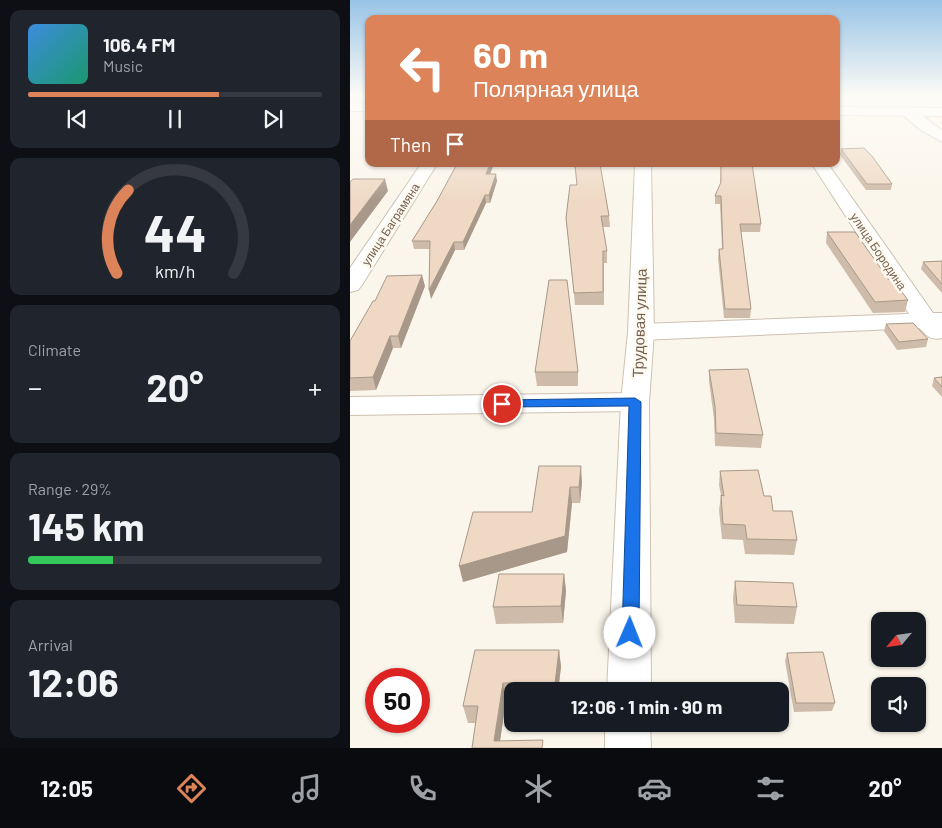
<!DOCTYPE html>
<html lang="en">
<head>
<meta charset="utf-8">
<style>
  :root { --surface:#171b24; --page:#20242c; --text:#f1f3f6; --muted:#9ea1a6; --line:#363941; --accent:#dc835a }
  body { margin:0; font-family:Barlow,sans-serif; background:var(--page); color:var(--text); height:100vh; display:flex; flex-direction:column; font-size:19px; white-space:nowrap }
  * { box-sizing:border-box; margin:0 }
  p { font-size:16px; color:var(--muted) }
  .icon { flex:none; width:28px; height:28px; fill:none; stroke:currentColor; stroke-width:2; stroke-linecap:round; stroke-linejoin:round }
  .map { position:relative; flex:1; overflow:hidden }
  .details { display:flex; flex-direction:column; gap:10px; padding:10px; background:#0d0f14; width:350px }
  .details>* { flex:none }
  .banner { position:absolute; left:15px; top:15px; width:475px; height:152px; border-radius:10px; box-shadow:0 1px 4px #0004; background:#dc835a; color:#fff; overflow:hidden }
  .needle { width:32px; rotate:241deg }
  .controls { position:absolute; left:521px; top:612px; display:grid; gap:10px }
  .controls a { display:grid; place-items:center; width:55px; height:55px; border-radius:10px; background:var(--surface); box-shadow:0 1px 4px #0004; font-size:25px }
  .speed { position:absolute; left:15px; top:668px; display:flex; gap:10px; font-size:25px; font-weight:700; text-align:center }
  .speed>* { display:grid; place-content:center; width:65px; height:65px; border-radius:50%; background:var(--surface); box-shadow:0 1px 4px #0004; line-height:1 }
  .speed .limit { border:8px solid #d22; background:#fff; color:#111 }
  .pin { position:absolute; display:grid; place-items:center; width:42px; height:42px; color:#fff; margin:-21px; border:2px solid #fff; border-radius:50%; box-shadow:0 1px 5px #0007 }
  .me { position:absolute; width:55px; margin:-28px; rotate:1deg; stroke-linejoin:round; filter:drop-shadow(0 0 4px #0008) }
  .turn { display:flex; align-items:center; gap:18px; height:105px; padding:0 25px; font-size:22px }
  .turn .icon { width:65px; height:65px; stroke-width:2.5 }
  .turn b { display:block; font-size:35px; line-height:42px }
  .then { display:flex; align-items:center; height:48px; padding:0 25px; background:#0003; gap:10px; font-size:19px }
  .big { font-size:38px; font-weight:700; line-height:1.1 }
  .details .card { flex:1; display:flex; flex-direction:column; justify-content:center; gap:8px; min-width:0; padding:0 18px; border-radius:10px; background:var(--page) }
  .details .dial { align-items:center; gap:0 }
  .dial svg { height:130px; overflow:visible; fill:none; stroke:var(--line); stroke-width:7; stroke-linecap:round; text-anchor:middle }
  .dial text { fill:var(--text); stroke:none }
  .song { display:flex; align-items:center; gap:15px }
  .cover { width:60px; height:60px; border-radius:8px; background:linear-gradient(135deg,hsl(210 70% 55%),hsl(160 70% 35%)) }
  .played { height:5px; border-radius:2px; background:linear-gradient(90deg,var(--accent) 65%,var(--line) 65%) }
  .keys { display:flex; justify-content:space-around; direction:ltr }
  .heat { display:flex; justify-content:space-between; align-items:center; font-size:28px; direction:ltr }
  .charge { height:8px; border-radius:4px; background:linear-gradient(90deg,#34c759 29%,var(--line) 0) }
  .trip { position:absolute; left:154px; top:682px; width:285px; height:50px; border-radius:10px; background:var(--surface); box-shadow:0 1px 4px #0004; font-weight:700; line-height:50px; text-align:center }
  .menu { display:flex; height:80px; justify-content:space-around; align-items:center; background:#090b0e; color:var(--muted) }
  .menu .icon { width:35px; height:35px }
  .menu .on { color:var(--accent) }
  .menu b { font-size:22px; color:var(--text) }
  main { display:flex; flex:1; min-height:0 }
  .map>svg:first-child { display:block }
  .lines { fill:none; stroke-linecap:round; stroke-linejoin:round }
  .street-casing { stroke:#cdc0b1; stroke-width:2 }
  .secondary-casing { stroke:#d0c1af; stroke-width:2 }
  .street { fill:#fff; fill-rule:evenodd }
  .secondary { fill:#fff; fill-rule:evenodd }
  .wall { fill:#cebba9 }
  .shaded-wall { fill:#a79889 }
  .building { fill:#efd9c4; stroke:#a79889 }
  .route { fill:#1a73e8; stroke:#114b97 }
  .labels { text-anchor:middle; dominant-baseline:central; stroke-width:5; stroke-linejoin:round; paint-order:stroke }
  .far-street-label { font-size:12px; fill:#75604f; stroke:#fefaf1 }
  .street-label { font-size:15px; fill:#75604f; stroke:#fefaf1 }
</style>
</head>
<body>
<main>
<section class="details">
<div class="card">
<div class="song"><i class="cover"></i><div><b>106.4 FM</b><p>Music</p></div></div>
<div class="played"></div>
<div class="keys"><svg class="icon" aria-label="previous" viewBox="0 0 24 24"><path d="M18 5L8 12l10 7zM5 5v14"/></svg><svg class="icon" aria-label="pause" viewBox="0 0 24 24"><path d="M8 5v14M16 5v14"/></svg><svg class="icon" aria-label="next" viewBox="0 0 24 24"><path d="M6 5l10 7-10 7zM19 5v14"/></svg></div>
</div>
<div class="card dial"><svg viewBox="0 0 100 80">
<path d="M14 69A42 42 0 1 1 86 69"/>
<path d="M14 69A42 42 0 0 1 21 18" stroke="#dc835a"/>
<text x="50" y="56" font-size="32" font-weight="700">44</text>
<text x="50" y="72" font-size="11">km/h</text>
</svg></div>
<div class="card"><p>Climate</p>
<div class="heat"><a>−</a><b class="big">20°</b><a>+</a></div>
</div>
<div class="card"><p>Range · 29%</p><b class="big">145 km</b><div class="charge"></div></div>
<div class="card"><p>Arrival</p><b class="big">12:06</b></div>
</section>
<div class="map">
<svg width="592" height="748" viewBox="0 0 592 748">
  <rect width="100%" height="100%" fill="#fbf6eb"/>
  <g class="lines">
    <defs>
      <path id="street" d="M 0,103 L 19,103 L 19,111 L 0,111 Z
        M 557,107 C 569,110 581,124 592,130 L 592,142 L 569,129 L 552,114 L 550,111 L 552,108 Z
        M 71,164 L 87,164 L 12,285 L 8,290 L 0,292 L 0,268 Z
        M 462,164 L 478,164 L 583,313 L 592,313 L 592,338 C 581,341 576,335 569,328 L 291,340 L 282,337 L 278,332 L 282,327 L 291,324 L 559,314 Z
        M 285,393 L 295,396 L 299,402 L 295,408 L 285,411 L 0,415 L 0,397 Z"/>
      <path id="secondary" d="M 486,107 L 592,108 L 592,116 L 486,115 Z
        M 285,164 L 301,164 L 304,332 L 299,402 L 301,691 L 257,691 L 271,402 L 278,332 Z
        M 255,724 L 300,724 L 301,748 L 255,748 Z"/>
    </defs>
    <use href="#street" class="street-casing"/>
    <use href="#secondary" class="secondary-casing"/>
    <use href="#street" class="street"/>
    <use href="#secondary" class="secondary"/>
  </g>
  <path class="wall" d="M 491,149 L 542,184 L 541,190 L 516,190 L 490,155 Z
    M 107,164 L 144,164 L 140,174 L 147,181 L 140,203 L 136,203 L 114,250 L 105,250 L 81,299 L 80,249 L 64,249 L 62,241 L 87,201 Z
    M 224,164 L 250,164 L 259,216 L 260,227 L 252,227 L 257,251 L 257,263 L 254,263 L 254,305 L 225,305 L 216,218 L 227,185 Z
    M 370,164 L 402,164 L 411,224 L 410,232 L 391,232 L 401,309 L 400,318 L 374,318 L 368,258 L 369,249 L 372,249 L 370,204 L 365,204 L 365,196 L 370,184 Z
    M 477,232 L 539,280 L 558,300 L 555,312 L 523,313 L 476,243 Z
    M 592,261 L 592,293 L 571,269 L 573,262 Z
    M 75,286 L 51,348 L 43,348 L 26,390 L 0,391 L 0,341 Z
    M 536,324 L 578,339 L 576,347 L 547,350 L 534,331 Z
    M 359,370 L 413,435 L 411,448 L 365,446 L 364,419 L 359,381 Z
    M 185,372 L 228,372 L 228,386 L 187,386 Z
    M 592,377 L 592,397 L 582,386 L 584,378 Z
    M 189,466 L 232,482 L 230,503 L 222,503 L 217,552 L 113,582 L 182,512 Z
    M 370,471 L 414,496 L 423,511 L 447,540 L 444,555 L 395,554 L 393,540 L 372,539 L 369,510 L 371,495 L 369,485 Z
    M 214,574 L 216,591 L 213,623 L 146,624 L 143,607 Z
    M 385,581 L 447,607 L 444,624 L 385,623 L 383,598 Z
    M 209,650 L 211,667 L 208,691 L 162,691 L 162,700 L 156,700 L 150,741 L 122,748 L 126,723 L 118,723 L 113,706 Z
    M 437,653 L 485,703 L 482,711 L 444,712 L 435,661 Z"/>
  <path class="shaded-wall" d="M 140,164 L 144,164 L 137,182 L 136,174 Z
    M 146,174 L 147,181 L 140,203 L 139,195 Z
    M 35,179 L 38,191 L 0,242 L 0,225 Z
    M 135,195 L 136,203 L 114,250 L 113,242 Z
    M 104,242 L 105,250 L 81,299 L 79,290 Z
    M 72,275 L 75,286 L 51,348 L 48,336 Z
    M 40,336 L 43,348 L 26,390 L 23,377 Z
    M 231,466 L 232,482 L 230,503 L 229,487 Z
    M 220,487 L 222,503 L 217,552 L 113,582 L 109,566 Z
    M 214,574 L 216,591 L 213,623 L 211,606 Z
    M 209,650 L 211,667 L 208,691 L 206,691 L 205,683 Z
    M 153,683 L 156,700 L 149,748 L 144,741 Z"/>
  <path class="building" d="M 514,148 L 522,156 L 542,184 L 517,184 L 491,149 Z
    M 107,164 L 140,164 L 136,174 L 146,174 L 139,195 L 135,195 L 113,242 L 104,242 L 79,290 L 80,241 L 62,241 L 87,201 Z
    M 225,164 L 250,164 L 259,216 L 251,216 L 257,251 L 253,251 L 253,292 L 224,293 L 216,218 L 220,185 L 227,185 Z
    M 371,164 L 402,164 L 411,224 L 390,224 L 401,309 L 375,309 L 369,249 L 373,249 L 371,196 L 365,196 L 371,182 Z
    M 3,179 L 35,179 L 0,225 L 0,182 Z
    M 477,232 L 505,232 L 539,280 L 542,279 L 558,300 L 525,302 Z
    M 592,261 L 592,284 L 573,262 Z
    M 72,275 L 48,336 L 40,336 L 23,377 L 0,378 L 0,341 L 23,301 L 25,301 L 37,276 Z
    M 199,280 L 217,280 L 228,372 L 185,372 Z
    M 563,323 L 578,339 L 549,342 L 536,324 Z
    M 398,369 L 413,435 L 366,433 L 365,406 L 359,370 Z
    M 592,377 L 592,387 L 584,378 Z
    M 189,466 L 231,466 L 229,487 L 220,487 L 215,536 L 109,566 L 123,512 L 182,512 Z
    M 408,470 L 414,496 L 421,496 L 423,511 L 442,511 L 447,540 L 397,539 L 395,525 L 373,524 L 371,495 L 374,496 L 370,471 Z
    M 149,574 L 214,574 L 211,606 L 143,607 Z
    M 385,581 L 443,583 L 447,607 L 387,605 Z
    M 125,650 L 209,650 L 205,683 L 153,683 L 144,741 L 193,740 L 192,748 L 122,748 L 128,706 L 113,706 Z
    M 473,652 L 485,703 L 446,703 L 437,653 Z"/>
  <linearGradient id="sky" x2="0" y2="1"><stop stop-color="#98c4e6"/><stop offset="0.48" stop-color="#fdfbf6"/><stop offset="1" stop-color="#fdfbf6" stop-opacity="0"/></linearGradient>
  <rect width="592" height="200" fill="url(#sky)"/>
  <path class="route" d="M 285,398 L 291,402 L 289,633 L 286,638 L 280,641 L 274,638 L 272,633 L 279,406 L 152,407 L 146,404 L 152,400 Z"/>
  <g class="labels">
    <g class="far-street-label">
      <text transform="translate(40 224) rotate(-57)">улица Баграмяна</text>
      <text transform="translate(529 251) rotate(56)">улица Бородина</text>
    </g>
    <g class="street-label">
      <text transform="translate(289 323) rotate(-88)">Трудовая улица</text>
    </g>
  </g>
</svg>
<div class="controls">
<a><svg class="needle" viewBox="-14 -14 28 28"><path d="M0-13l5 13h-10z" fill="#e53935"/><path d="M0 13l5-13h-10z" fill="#9ea1a6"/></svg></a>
<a><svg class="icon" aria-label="sound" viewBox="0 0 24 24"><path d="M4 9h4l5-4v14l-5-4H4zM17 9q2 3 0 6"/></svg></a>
</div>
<div class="speed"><div class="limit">50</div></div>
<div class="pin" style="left:152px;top:404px;background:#d93025"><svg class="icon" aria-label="arrive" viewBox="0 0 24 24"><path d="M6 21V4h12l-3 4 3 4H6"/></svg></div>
<svg class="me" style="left:280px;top:633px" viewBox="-20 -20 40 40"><circle r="19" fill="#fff"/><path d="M0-13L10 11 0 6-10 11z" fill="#1a73e8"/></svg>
<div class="trip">12:06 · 1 min · 90 m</div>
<div class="banner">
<div class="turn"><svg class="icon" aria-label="left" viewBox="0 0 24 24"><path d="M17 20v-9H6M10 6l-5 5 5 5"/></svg><div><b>60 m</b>Полярная улица</div></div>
<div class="then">Then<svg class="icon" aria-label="arrive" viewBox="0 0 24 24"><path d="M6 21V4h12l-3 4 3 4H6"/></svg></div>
</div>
</div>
</main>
<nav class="menu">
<b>12:05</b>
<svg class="icon on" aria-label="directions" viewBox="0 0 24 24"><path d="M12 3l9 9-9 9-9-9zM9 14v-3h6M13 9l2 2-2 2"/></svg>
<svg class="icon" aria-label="music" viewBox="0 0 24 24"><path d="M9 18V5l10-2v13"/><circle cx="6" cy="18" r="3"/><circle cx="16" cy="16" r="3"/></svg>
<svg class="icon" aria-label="phone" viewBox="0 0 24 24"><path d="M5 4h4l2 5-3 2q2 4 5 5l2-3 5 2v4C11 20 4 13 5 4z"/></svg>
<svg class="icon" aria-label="climate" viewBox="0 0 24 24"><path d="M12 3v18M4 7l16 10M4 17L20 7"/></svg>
<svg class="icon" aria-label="car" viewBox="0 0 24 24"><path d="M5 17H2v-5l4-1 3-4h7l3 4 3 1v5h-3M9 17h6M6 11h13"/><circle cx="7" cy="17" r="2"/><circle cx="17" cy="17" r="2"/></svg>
<svg class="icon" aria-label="filters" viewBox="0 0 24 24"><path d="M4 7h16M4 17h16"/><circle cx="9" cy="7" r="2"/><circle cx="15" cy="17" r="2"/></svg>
<b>20°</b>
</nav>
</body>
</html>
